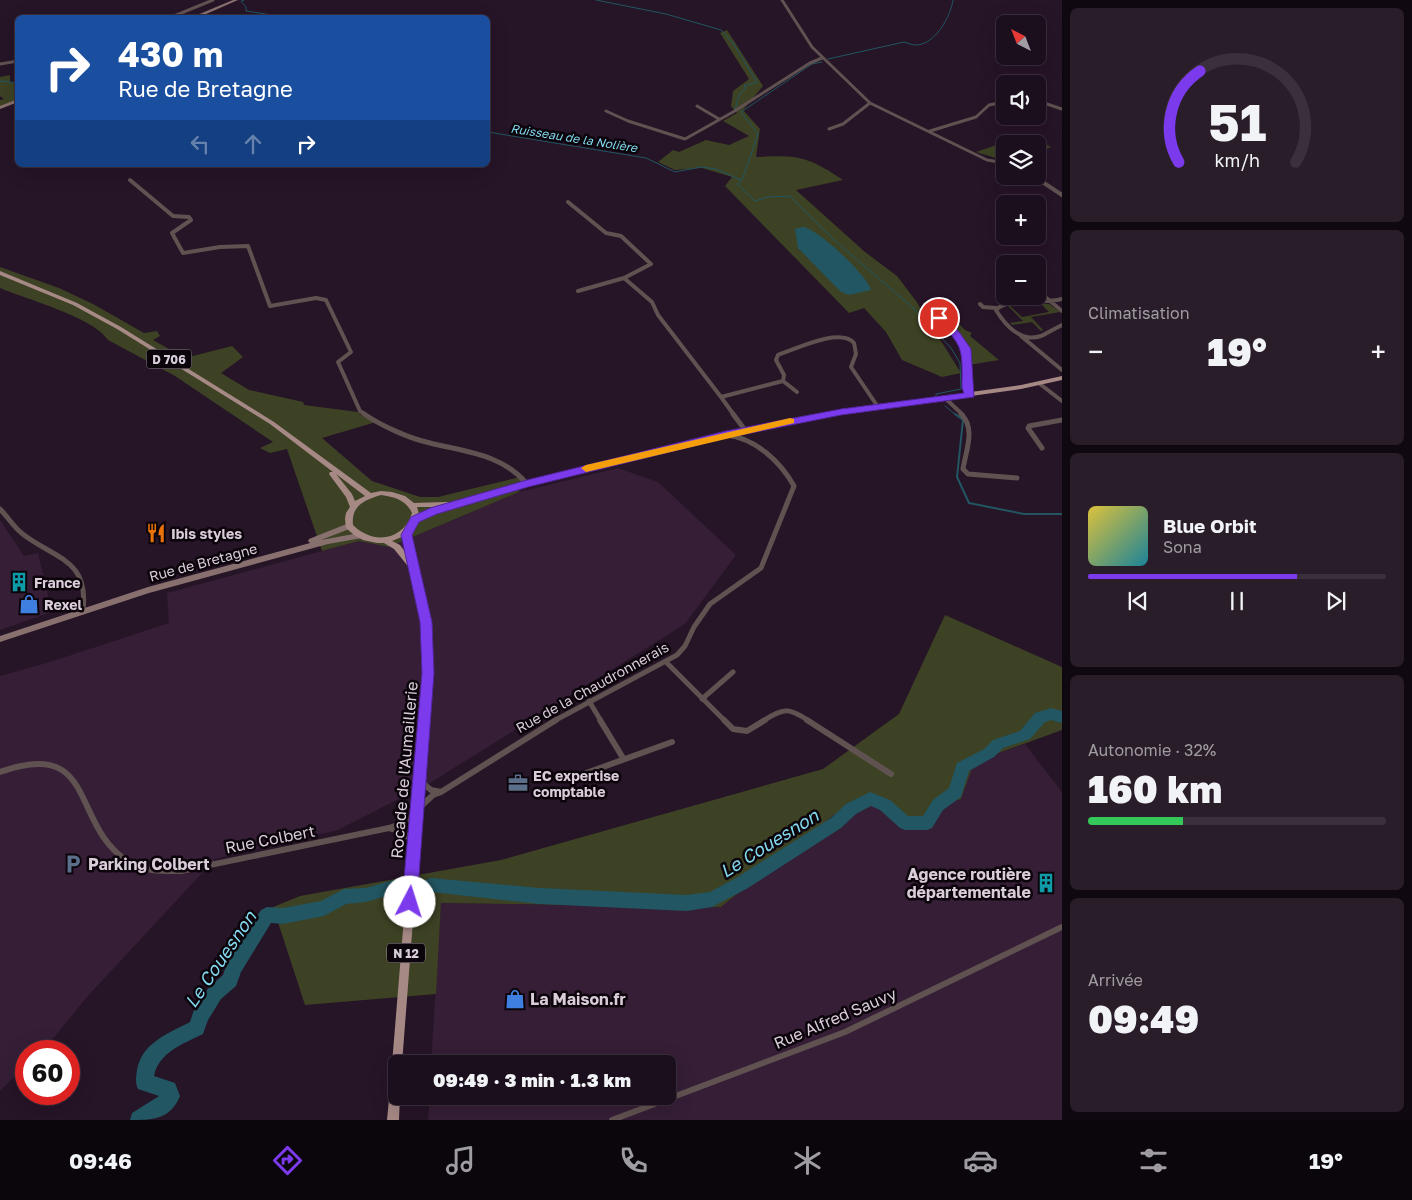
<!DOCTYPE html>
<html lang="fr">
<head>
<meta charset="utf-8">
<style>
  :root { --surface:#1c0f1d; --page:#291d2a; --text:#f1f3f6; --muted:#a09ca4; --line:#3a2f3b; --accent:#7c3aed }
  body { margin:0; font-family:"Golos Text",sans-serif; background:var(--page); color:var(--text); height:100vh; display:flex; flex-direction:column; font-size:19px; white-space:nowrap }
  * { box-sizing:border-box; margin:0 }
  p { font-size:16px; color:var(--muted) }
  .icon { flex:none; width:28px; height:28px; fill:none; stroke:currentColor; stroke-width:2; stroke-linecap:round; stroke-linejoin:round }
  .map { position:relative; flex:1; overflow:hidden }
  .drawer { display:flex; flex-direction:column; gap:8px; padding:8px; background:#0f0810; width:350px }
  .drawer>* { flex:none }
  .hud { position:absolute; left:15px; top:15px; width:475px; height:152px; border-radius:8px; box-shadow:0 5px 20px #0002,0 0 0 1px var(--line); background:#1a4fa0; color:#fff; overflow:hidden }
  .needle { width:32px; rotate:318deg }
  .fabs { position:absolute; left:996px; top:15px; display:grid; gap:10px }
  .fabs a { display:grid; place-items:center; width:50px; height:50px; border-radius:8px; background:var(--surface); box-shadow:0 5px 20px #0002,0 0 0 1px var(--line); font-size:25px }
  .speed { position:absolute; left:15px; top:1040px; display:flex; gap:10px; font-size:25px; font-weight:700; text-align:center }
  .speed>* { display:grid; place-content:center; width:65px; height:65px; border-radius:50%; background:var(--surface); box-shadow:0 5px 20px #0002,0 0 0 1px var(--line); line-height:1 }
  .speed .limit { border:8px solid #d22; background:#fff; color:#111 }
  .pin { position:absolute; display:grid; place-items:center; width:42px; height:42px; color:#fff; margin:-21px; border:2px solid #fff; border-radius:50%; box-shadow:0 1px 5px #0007 }
  .me { position:absolute; width:55px; margin:-28px; rotate:5deg; stroke-linejoin:round; filter:drop-shadow(0 0 4px #0008) }
  .turn { display:flex; align-items:center; gap:18px; height:105px; padding:0 20px; font-size:22px }
  .turn .icon { width:65px; height:65px; stroke-width:2.5 }
  .turn b { display:block; font-size:35px; line-height:42px }
  .lanes { display:flex; align-items:center; height:48px; padding:0 20px; background:#0003; justify-content:center; gap:25px; direction:ltr }
  .lanes .off { opacity:.35 }
  .big { font-size:38px; font-weight:800; line-height:1.1 }
  .drawer .widget { flex:1; display:flex; flex-direction:column; justify-content:center; gap:8px; min-width:0; padding:0 18px; border-radius:8px; background:var(--page) }
  .drawer .dial { align-items:center; gap:0 }
  .dial svg { height:130px; overflow:visible; fill:none; stroke:var(--line); stroke-width:7; stroke-linecap:round; text-anchor:middle }
  .dial text { fill:var(--text); stroke:none }
  .song { display:flex; align-items:center; gap:15px }
  .cover { width:60px; height:60px; border-radius:8px; background:linear-gradient(135deg,hsl(50 70% 55%),hsl(190 70% 35%)) }
  .played { height:5px; border-radius:2px; background:linear-gradient(90deg,var(--accent) 70%,var(--line) 70%) }
  .keys { display:flex; justify-content:space-around; direction:ltr }
  .heat { display:flex; justify-content:space-between; align-items:center; font-size:28px; direction:ltr }
  .charge { height:8px; border-radius:4px; background:linear-gradient(90deg,#34c759 32%,var(--line) 0) }
  .trip { position:absolute; left:388px; top:1055px; width:288px; height:50px; border-radius:8px; background:var(--surface); box-shadow:0 5px 20px #0002,0 0 0 1px var(--line); font-weight:800; line-height:50px; text-align:center }
  .tab-bar { display:flex; height:80px; justify-content:space-around; align-items:center; background:#0b060c; color:var(--muted) }
  .tab-bar .icon { width:35px; height:35px }
  .tab-bar .selected { color:var(--accent) }
  .tab-bar b { font-size:22px; color:var(--text) }
  main { display:flex; flex:1; min-height:0 }
  .map>svg:first-child { display:block }
  .built { fill:#351e36 }
  .green { fill:#3d4224 }
  .water { fill:#215662 }
  .lines { fill:none; stroke-linecap:round; stroke-linejoin:round }
  .stream-far1 { stroke:#215662; stroke-width:1 }
  .stream { stroke:#215662; stroke-width:2 }
  .river { fill:#215662; fill-rule:evenodd }
  .street-far3 { stroke:#605250; stroke-width:3 }
  .street-far2 { stroke:#605250; stroke-width:4 }
  .street-far1 { stroke:#605250; stroke-width:5 }
  .street { stroke:#605250; stroke-width:6 }
  .secondary { fill:#88706e; fill-rule:evenodd }
  .primary { fill:#a68885; fill-rule:evenodd }
  .route { fill:#7c3aed; stroke:#51269a }
  .slow { fill:#f59e0b }
  .labels { text-anchor:middle; dominant-baseline:central; stroke-width:5; stroke-linejoin:round; paint-order:stroke }
  .far-water-label { font-size:12px; font-style:italic; fill:#83d9ef; stroke:#0b040b }
  .shield { fill:#0b040b; stroke:#9c919c; stroke-width:1 }
  .shield-label { font-size:12px; font-weight:bold; fill:#dacdda }
  .poi-label { font-size:14px; font-weight:bold; fill:#dacdda; stroke:#0b040b; text-anchor:start }
  .street-label { font-size:14px; fill:#dacdda; stroke:#0b040b }
  .near-street-label { font-size:16px; fill:#dacdda; stroke:#0b040b }
  .near-poi-label { font-size:16px; font-weight:bold; fill:#dacdda; stroke:#0b040b; text-anchor:start }
  .near-water-label { font-size:18px; font-style:italic; fill:#83d9ef; stroke:#0b040b }
</style>
</head>
<body>
<main>
<div class="map">
<svg width="1062" height="1120" viewBox="0 0 1062 1120">
  <rect width="100%" height="100%" fill="#261427"/>
  <path class="built" d="M 618,468 L 658,482 L 736,555 L 685,624 L 430,783 L 338,830 L 215,859 L 87,997 L 56,1035 L 40,1051 L 26,1051 L 26,1065 L 0,1091 L 0,676 L 50,662 L 169,623 L 167,593 L 359,541 L 389,547 L 519,492 Z
    M 0,520 L 24,556 L 38,553 L 52,612 L 0,630 Z
    M 1025,744 L 1062,792 L 1062,1120 L 428,1120 L 430,1096 L 666,1096 L 666,1064 L 431,1064 L 441,903 L 721,907 L 835,814 L 852,815 L 866,801 L 877,800 L 902,829 L 938,805 L 961,798 L 974,762 Z"/>
  <path class="green" d="M 727,30 L 763,86 L 743,110 L 760,129 L 756,157 C 799,155 807,156 843,180 L 796,190 L 865,252 L 897,276 L 916,301 L 961,373 L 942,377 L 902,360 L 886,332 L 864,308 L 849,313 L 725,186 L 732,177 L 702,168 L 675,170 L 658,162 L 673,150 L 679,152 L 706,140 L 729,145 L 749,136 L 723,121 L 737,113 L 731,106 L 733,91 L 749,79 L 720,33 Z
    M 10,75 L 10,81 L 17,86 L 17,102 L 0,109 L 0,100 L 4,99 L 0,96 L 0,77 Z
    M 1027,135 L 1051,147 L 1038,153 L 1038,144 L 1005,144 L 1005,159 L 1002,160 L 976,152 Z
    M 0,267 L 59,288 L 93,304 L 144,333 L 157,331 L 160,336 L 153,340 L 185,358 L 232,346 L 243,357 L 221,373 L 249,390 L 303,402 L 304,405 L 358,412 L 362,416 L 376,422 L 322,438 L 372,481 L 420,497 L 438,497 L 524,476 L 519,492 L 389,547 L 359,541 L 322,551 L 287,449 L 270,453 L 260,448 L 273,442 L 175,376 L 108,340 C 95,318 26,299 0,288 Z
    M 937,302 L 965,330 L 972,333 L 970,336 L 999,360 L 968,365 C 970,336 947,322 928,304 Z
    M 1041,304 L 1049,304 L 1060,312 L 1031,317 L 1043,330 L 1041,331 L 1032,322 L 1012,325 L 1010,323 L 1023,321 L 1007,305 L 1009,305 L 1022,317 L 1049,312 Z
    M 945,615 L 1062,667 L 1062,730 L 974,762 L 961,799 L 938,805 L 931,825 L 902,829 L 877,800 L 866,801 L 852,815 L 835,814 L 721,907 L 441,903 L 436,994 L 305,1005 L 273,907 L 300,896 L 501,860 L 823,769 L 899,714 Z"/>
  <path class="water" d="M 803,227 C 817,228 867,275 871,290 L 849,295 L 841,292 L 798,248 L 795,229 Z"/>
  <g class="lines">
    <path class="stream-far1" d="M 244,0 L 241,1 L 246,7 L 246,11 L 272,15 L 273,18
      M 596,0 L 666,14 L 721,30 L 733,43 L 757,82 L 744,86 L 746,88 L 739,95 L 735,110
      M 828,59 L 904,42 C 908,43 912,45 916,45 C 935,45 951,16 953,0
      M 822,62 L 812,64 L 741,112 L 758,134 L 742,180 L 737,184 L 755,201 L 768,197 L 790,196 L 833,239 L 912,307 L 951,348 L 960,363 L 961,389 L 936,394 L 936,396
      M 0,81 L 18,83
      M 488,132 L 646,158 L 675,172 L 701,167 L 716,169 L 741,180
      M 945,406 L 956,415"/>
    <path class="stream" d="M 955,414 L 963,420 L 957,477 L 969,503 L 1024,514 L 1062,514"/>
    <path class="river" d="M 1051,708 L 1062,711 L 1062,723 L 1051,720 L 1045,722 L 1030,739 L 1003,748 L 994,757 L 969,771 L 961,797 L 943,810 L 932,828 L 927,830 L 905,830 L 900,828 L 880,810 L 871,806 L 856,814 L 841,828 L 748,888 L 712,907 L 687,911 L 540,904 L 431,892 L 425,890 L 423,885 L 425,880 L 431,878 L 540,888 L 687,895 L 710,892 L 736,878 L 831,818 L 846,804 L 870,792 L 890,800 L 908,816 L 923,816 L 933,800 L 949,788 L 957,763 L 984,749 L 993,740 L 1020,731 L 1035,713 Z
      M 397,879 L 403,881 L 405,886 L 403,891 L 366,902 L 346,904 L 324,916 L 283,924 L 271,923 L 241,972 L 236,986 L 221,999 L 208,1020 L 203,1034 C 183,1044 159,1052 154,1076 L 175,1083 L 180,1096 C 170,1120 152,1120 130,1120 L 132,1113 L 159,1096 L 138,1089 C 135,1082 136,1078 137,1070 C 142,1043 167,1034 190,1022 L 194,1010 L 209,987 L 223,975 L 227,963 L 261,910 L 267,907 L 283,908 L 321,901 L 344,889 L 366,888 Z"/>
    <path class="street-far3" d="M 782,0 L 812,47 L 870,103 L 987,160 L 1005,163
      M 169,18 L 213,0
      M 0,64 L 18,61
      M 1038,104 L 1047,104 L 1062,109
      M 697,106 L 719,119
      M 606,111 L 628,121 L 685,139 L 733,112 L 810,63 L 822,58
      M 829,129 L 843,124 L 870,103
      M 930,131 L 976,117 L 989,105 L 1005,102
      M 1033,176 L 1040,180"/>
    <path class="street-far2" d="M 1038,179 L 1062,195
      M 130,180 L 173,216 L 189,217 L 191,220 L 172,233 L 183,253 L 220,247 L 248,246 L 270,306 L 316,298 L 326,300 L 351,352 L 338,362 L 360,411 L 366,415
      M 568,202 L 606,233 L 621,236 L 651,264 L 624,278 L 652,302 L 658,315 L 721,397
      M 578,291 L 624,278
      M 1038,291 L 1062,311
      M 1062,299 C 1043,305 1007,297 996,310 C 1005,325 1021,343 1041,336 C 1048,333 1055,328 1062,325
      M 925,304 C 940,317 965,332 967,353 C 969,368 963,381 970,395
      M 980,304 L 983,307 L 996,308
      M 1021,336 L 1062,370
      M 783,381 L 797,392
      M 1040,384 L 1062,401
      M 945,398 L 963,415
      M 734,415 L 721,397 L 783,381 L 784,375 L 776,360 L 778,355 C 796,349 840,327 854,343 L 856,354 L 851,367 L 878,407"/>
    <path class="street-far1" d="M 364,414 C 382,426 408,438 430,443 C 466,452 502,454 527,484
      M 733,414 L 745,430
      M 961,414 C 976,428 966,450 963,469 L 968,474 L 1017,478
      M 1042,448 L 1028,428 L 1029,426 L 1062,420
      M 0,509 C 8,517 14,528 24,535 C 56,559 89,560 83,610
      M 666,662 L 725,721
      M 702,699 L 733,672
      M 589,701 L 601,721
      M 554,721 L 677,655 L 685,646 L 694,627 L 710,604 L 761,568 L 794,486 C 780,461 755,438 726,435
      M 763,721 C 784,708 788,707 809,721"/>
    <path class="street" d="M 600,720 L 623,758
      M 724,720 L 733,729 L 747,731 L 765,720
      M 807,720 L 891,774
      M 0,772 C 99,737 69,825 129,862 C 145,872 163,871 181,871 L 389,828
      M 578,776 L 672,742
      M 441,792 L 556,720
      M 418,809 L 433,795 L 441,792 L 431,790 L 420,781
      M 414,841 L 400,831 L 389,828 L 403,823 L 417,813
      M 612,1120 L 845,1032 L 1062,927"/>
    <path class="secondary" d="M 233,0 L 238,0 L 197,18 L 190,18 Z
      M 18,99 L 18,102 L 0,109 L 0,106 Z
      M 349,523 L 352,524 L 353,526 L 352,528 L 321,540 L 359,533 L 362,534 L 363,536 L 362,538 L 328,544 L 149,593 L 0,642 L 0,636 L 148,587 L 310,543 L 308,541 L 309,539 Z"/>
    <path class="primary" d="M 0,271 L 77,303 L 121,327 L 274,422 L 371,493 L 381,491 L 392,492 L 405,496 L 414,503 L 445,502 L 448,502 L 448,504 L 539,479 L 745,428 L 841,410 L 1021,385 L 1062,376 L 1062,380 L 1021,389 L 841,414 L 745,432 L 539,483 L 436,513 L 417,521 L 411,531 L 430,622 L 432,673 L 402,1064 L 396,1064 L 396,1069 L 393,1068 L 392,1064 L 424,673 L 422,622 L 411,570 L 394,549 L 384,543 L 377,543 L 363,540 L 354,535 L 346,528 L 345,519 L 346,513 L 350,507 L 346,497 L 329,474 L 330,472 L 333,472 L 270,424 L 117,329 L 73,305 L 0,275 ZM 336,474 L 365,496 L 355,501 L 352,494 ZM 381,495 C 395,497 406,500 412,513 C 403,541 373,545 353,525 C 351,506 364,500 381,495 ZM 417,507 L 440,507 L 419,514 ZM 404,536 L 409,557 L 400,545 L 392,541 Z
      M 396,1073 L 396,1096 L 400,1096 L 399,1120 L 387,1120 L 391,1078 L 392,1074 Z"/>
  </g>
  <path class="route" d="M 936,316 L 943,316 L 959,332 L 971,349 L 974,397 L 841,415 L 726,438 L 528,487 L 437,514 L 419,522 L 412,535 L 432,622 L 434,673 L 417,902 L 415,907 L 410,909 L 405,907 L 402,902 L 422,673 L 420,622 L 401,535 L 411,517 L 430,508 L 527,480 L 726,431 L 841,409 L 964,393 L 962,388 C 962,351 965,346 936,320 Z"/>
  <path class="slow" d="M 790,418 L 794,419 L 794,423 L 586,472 L 581,468 L 586,465 Z"/>
  <defs>
    <symbol id="restaurant-bare" viewBox="-9 -9 18 18"><path d="M-5-6h1v4h1v-4h1v4h1v-4h1v5L-1.5 .5V6h-2V.5L-5-1ZM5-6V6H3V1.5H1.5Q1.5-4 5-6Z" fill="#e8710a" stroke="#0b040b" stroke-width="2.5" paint-order="stroke"/></symbol>
    <symbol id="building-bare" viewBox="-9 -9 18 18"><path d="M-4-6H4V6H1V3H-1V6H-4ZM-2.5-4.3h1.7v1.8h-1.7ZM.8-4.3h1.7v1.8H.8ZM-2.5-1h1.7V.8h-1.7ZM.8-1h1.7V.8H.8Z" fill="#0f9aa8" stroke="#0b040b" stroke-width="2.5" paint-order="stroke"/></symbol>
    <symbol id="shop-bare" viewBox="-9 -9 18 18"><path d="M-5-2.5h2.3a2.7 3.5 0 0 1 5.4 0H5L5.5 6h-11ZM-1.5-2.5h3a1.5 2.3 0 0 0-3 0Z" fill="#3f7fe0" stroke="#0b040b" stroke-width="2.5" paint-order="stroke"/></symbol>
    <symbol id="office-bare" viewBox="-9 -9 18 18"><path d="M-6-3h4V-5.5h4V-3h4V5H-6ZM-1-4.5V-3h2v-1.5ZM-6 0V1H6V0Z" fill="#5c6f8a" stroke="#0b040b" stroke-width="2.5" paint-order="stroke"/></symbol>
    <symbol id="parking-bare" viewBox="-9 -9 18 18"><path d="M-3.5-5.5H1a3.5 3.5 0 0 1 0 7H-1V5.5H-3.5ZM-1-3.4V-.6H.8a1.4 1.4 0 0 0 0-2.8Z" fill="#5c6f8a" stroke="#0b040b" stroke-width="2.5" paint-order="stroke"/></symbol>
  </defs>
  <g fill-rule="evenodd">
    <use href="#restaurant-bare" x="142" y="519" width="28" height="28"/>
    <use href="#building-bare" x="5" y="568" width="28" height="28"/>
    <use href="#shop-bare" x="15" y="590" width="28" height="28"/>
    <use href="#office-bare" x="504" y="769" width="28" height="28"/>
    <use href="#parking-bare" x="59" y="850" width="28" height="28"/>
    <use href="#building-bare" x="1032" y="869" width="28" height="28"/>
    <use href="#shop-bare" x="501" y="985" width="28" height="28"/>
  </g>
  <g class="labels">
    <g class="far-water-label">
      <text transform="translate(574 138) rotate(9)">Ruisseau de la Nolière</text>
    </g>
    <g class="shield">
      <rect x="146.5" y="349.5" width="45" height="19" rx="4"/>
      <rect x="387" y="943.5" width="38" height="19" rx="4"/>
    </g>
    <g class="shield-label">
      <text x="169" y="359">D 706</text>
      <text x="406" y="953">N 12</text>
    </g>
    <g class="poi-label">
      <text x="171" y="533">Ibis styles</text>
      <text x="34" y="582">France</text>
      <text x="44" y="604">Rexel</text>
      <text x="533" y="775">EC expertise<tspan x="533" dy="16">comptable</tspan></text>
    </g>
    <g class="street-label">
      <text transform="translate(203 562) rotate(-15)">Rue de Bretagne</text>
      <text transform="translate(592 687) rotate(-29)">Rue de la Chaudronnerais</text>
    </g>
    <g class="near-street-label">
      <text transform="translate(404 770) rotate(-85)">Rocade de l'Aumaillerie</text>
      <text transform="translate(270 839) rotate(-11)">Rue Colbert</text>
      <text transform="translate(835 1018) rotate(-23)">Rue Alfred Sauvy</text>
    </g>
    <g class="near-poi-label">
      <text x="88" y="864">Parking Colbert</text>
      <text x="1031" y="874" text-anchor="end">Agence routière<tspan x="1031" dy="18">départementale</tspan></text>
      <text x="530" y="999">La Maison.fr</text>
    </g>
    <g class="near-water-label">
      <text transform="translate(769 843) rotate(-32)">Le Couesnon</text>
      <text transform="translate(220 959) rotate(-56)">Le Couesnon</text>
    </g>
  </g>
</svg>
<div class="fabs">
<a><svg class="needle" viewBox="-14 -14 28 28"><path d="M0-13l5 13h-10z" fill="#e53935"/><path d="M0 13l5-13h-10z" fill="#a09ca4"/></svg></a>
<a><svg class="icon" aria-label="sound" viewBox="0 0 24 24"><path d="M4 9h4l5-4v14l-5-4H4zM17 9q2 3 0 6"/></svg></a>
<a><svg class="icon" aria-label="layers" viewBox="0 0 24 24"><path d="M12 4l9 5-9 5-9-5zM3 14l9 5 9-5"/></svg></a>
<a>+</a>
<a>−</a>
</div>
<div class="speed"><div class="limit">60</div></div>
<div class="pin" style="left:939px;top:318px;background:#d93025"><svg class="icon" aria-label="arrive" viewBox="0 0 24 24"><path d="M6 21V4h12l-3 4 3 4H6"/></svg></div>
<svg class="me" style="left:410px;top:902px" viewBox="-20 -20 40 40"><circle r="19" fill="#fff"/><path d="M0-13L10 11 0 6-10 11z" fill="#7c3aed"/></svg>
<div class="trip">09:49 · 3 min · 1.3 km</div>
<div class="hud">
<div class="turn"><svg class="icon" aria-label="right" viewBox="0 0 24 24"><path d="M7 20v-9h11M14 6l5 5-5 5"/></svg><div><b>430 m</b>Rue de Bretagne</div></div>
<div class="lanes"><svg class="icon off" aria-label="left" viewBox="0 0 24 24"><path d="M17 20v-9H6M10 6l-5 5 5 5"/></svg><svg class="icon off" aria-label="ahead" viewBox="0 0 24 24"><path d="M12 20V5M6 11l6-6 6 6"/></svg><svg class="icon" aria-label="right" viewBox="0 0 24 24"><path d="M7 20v-9h11M14 6l5 5-5 5"/></svg></div>
</div>
</div>
<section class="drawer">
<div class="widget dial"><svg viewBox="0 0 100 80">
<path d="M14 69A42 42 0 1 1 86 69"/>
<path d="M14 69A42 42 0 0 1 27 13" stroke="#7c3aed"/>
<text x="50" y="56" font-size="32" font-weight="700">51</text>
<text x="50" y="72" font-size="11">km/h</text>
</svg></div>
<div class="widget"><p>Climatisation</p>
<div class="heat"><a>−</a><b class="big">19°</b><a>+</a></div>
</div>
<div class="widget">
<div class="song"><i class="cover"></i><div><b>Blue Orbit</b><p>Sona</p></div></div>
<div class="played"></div>
<div class="keys"><svg class="icon" aria-label="previous" viewBox="0 0 24 24"><path d="M18 5L8 12l10 7zM5 5v14"/></svg><svg class="icon" aria-label="pause" viewBox="0 0 24 24"><path d="M8 5v14M16 5v14"/></svg><svg class="icon" aria-label="next" viewBox="0 0 24 24"><path d="M6 5l10 7-10 7zM19 5v14"/></svg></div>
</div>
<div class="widget"><p>Autonomie · 32%</p><b class="big">160 km</b><div class="charge"></div></div>
<div class="widget"><p>Arrivée</p><b class="big">09:49</b></div>
</section>
</main>
<nav class="tab-bar">
<b>09:46</b>
<svg class="icon selected" aria-label="directions" viewBox="0 0 24 24"><path d="M12 3l9 9-9 9-9-9zM9 14v-3h6M13 9l2 2-2 2"/></svg>
<svg class="icon" aria-label="music" viewBox="0 0 24 24"><path d="M9 18V5l10-2v13"/><circle cx="6" cy="18" r="3"/><circle cx="16" cy="16" r="3"/></svg>
<svg class="icon" aria-label="phone" viewBox="0 0 24 24"><path d="M5 4h4l2 5-3 2q2 4 5 5l2-3 5 2v4C11 20 4 13 5 4z"/></svg>
<svg class="icon" aria-label="climate" viewBox="0 0 24 24"><path d="M12 3v18M4 7l16 10M4 17L20 7"/></svg>
<svg class="icon" aria-label="car" viewBox="0 0 24 24"><path d="M5 17H2v-5l4-1 3-4h7l3 4 3 1v5h-3M9 17h6M6 11h13"/><circle cx="7" cy="17" r="2"/><circle cx="17" cy="17" r="2"/></svg>
<svg class="icon" aria-label="filters" viewBox="0 0 24 24"><path d="M4 7h16M4 17h16"/><circle cx="9" cy="7" r="2"/><circle cx="15" cy="17" r="2"/></svg>
<b>19°</b>
</nav>
</body>
</html>
